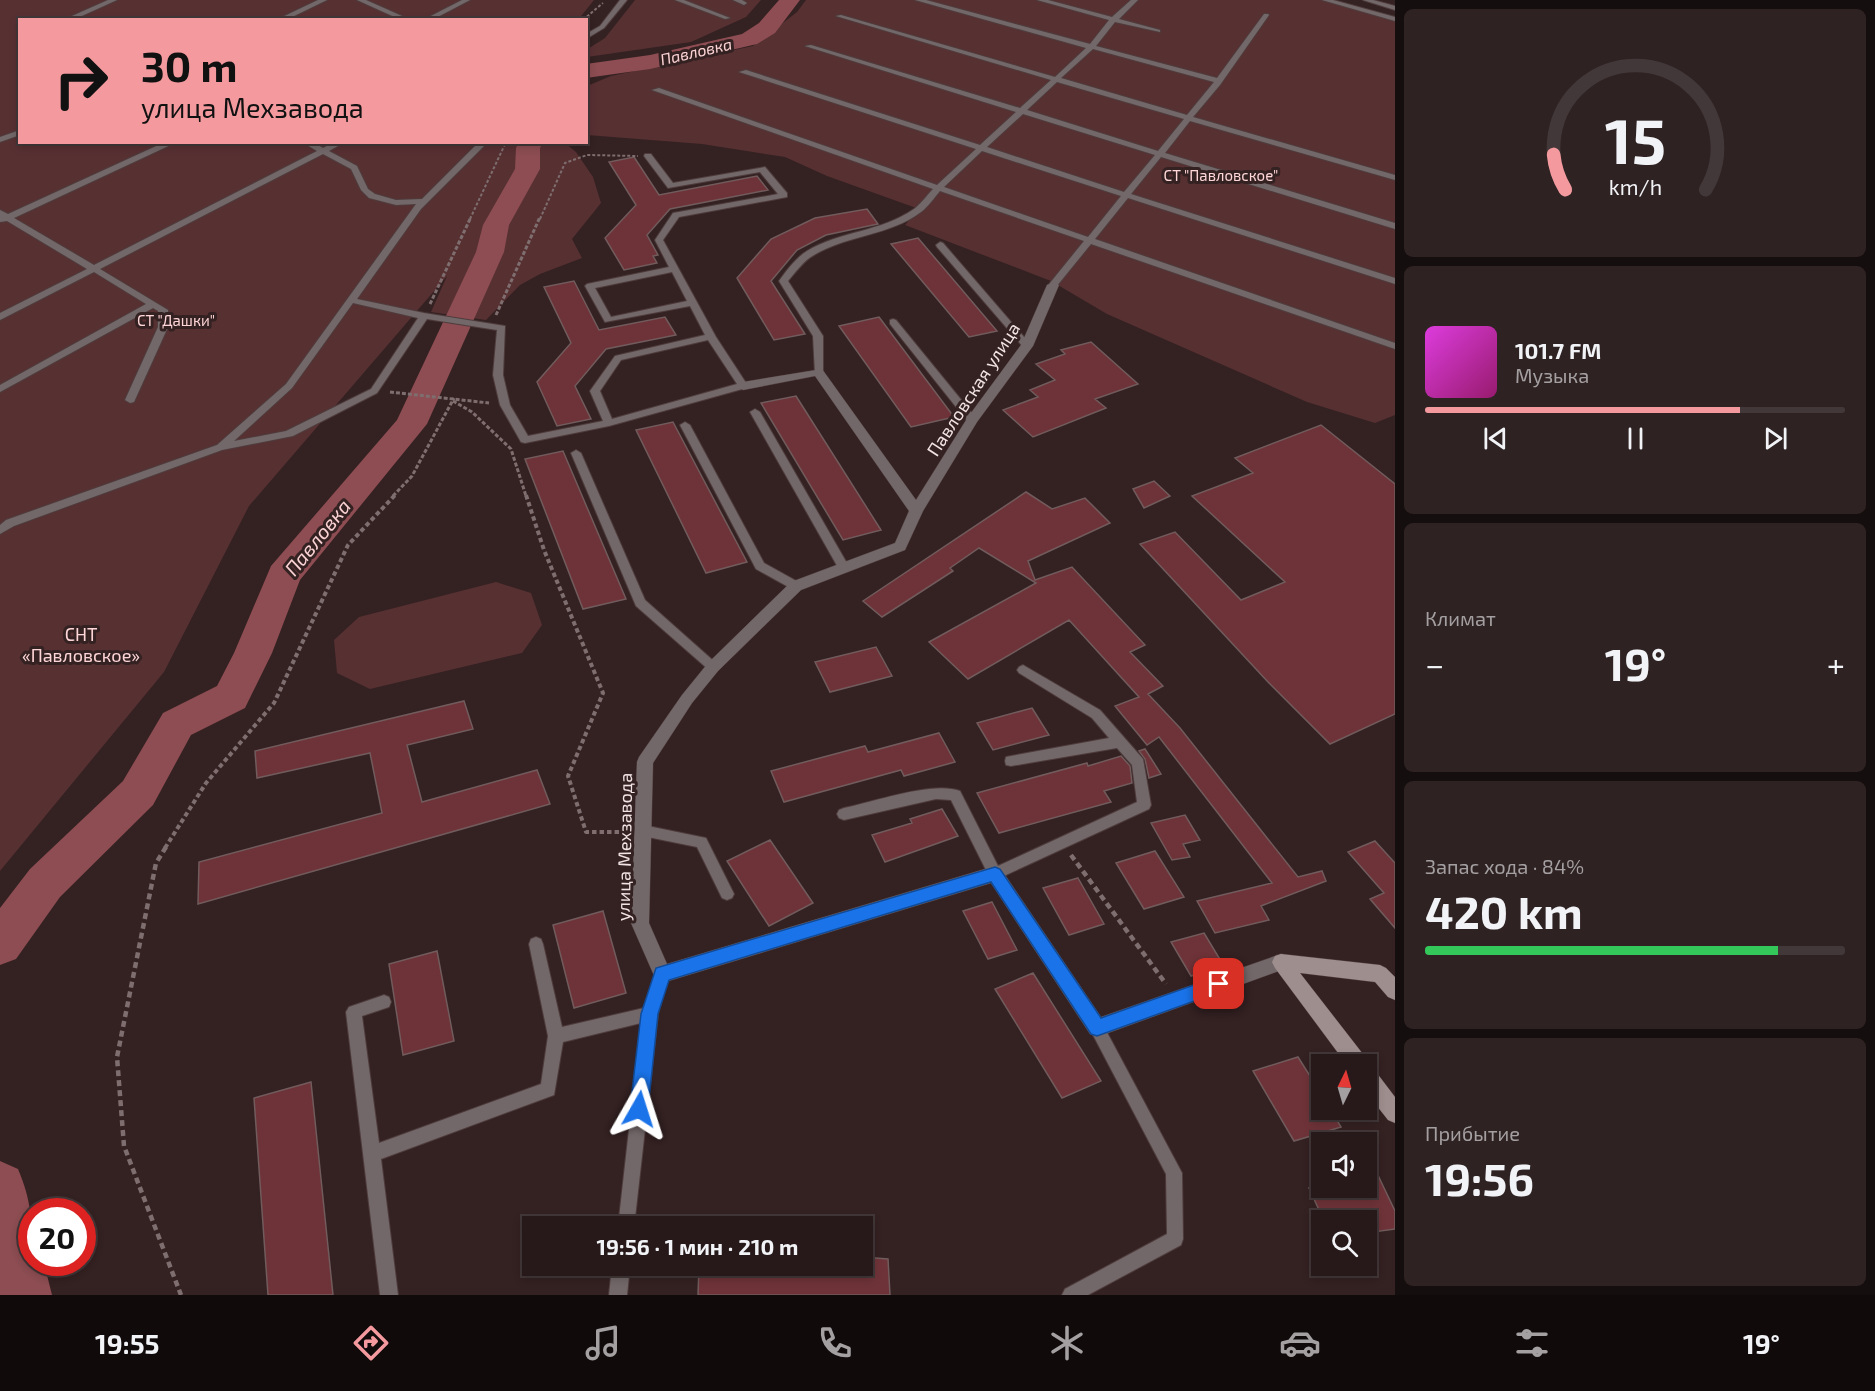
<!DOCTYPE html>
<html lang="ru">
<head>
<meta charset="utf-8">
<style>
  :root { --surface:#27191a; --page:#2f2223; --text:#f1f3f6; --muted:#a4a0a2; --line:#433839; --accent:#f49a9f }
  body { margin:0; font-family:"Exo 2",sans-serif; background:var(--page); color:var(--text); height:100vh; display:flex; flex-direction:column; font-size:22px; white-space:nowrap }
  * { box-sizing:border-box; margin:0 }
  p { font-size:20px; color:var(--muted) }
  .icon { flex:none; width:33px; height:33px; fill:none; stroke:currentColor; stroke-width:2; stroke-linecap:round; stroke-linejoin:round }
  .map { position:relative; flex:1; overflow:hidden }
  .side { display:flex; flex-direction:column; gap:9px; padding:9px; background:#150e0e; width:480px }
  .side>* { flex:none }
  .top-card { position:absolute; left:18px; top:18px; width:570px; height:126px; border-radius:0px; box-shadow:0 3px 9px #0003,0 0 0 2px var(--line); background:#f49a9f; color:#111; overflow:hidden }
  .needle { width:39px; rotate:5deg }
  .controls { position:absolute; left:1311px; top:1054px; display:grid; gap:12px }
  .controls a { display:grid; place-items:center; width:66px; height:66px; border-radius:0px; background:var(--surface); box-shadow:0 3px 9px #0003,0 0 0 2px var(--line); font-size:30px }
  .speed { position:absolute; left:18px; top:1198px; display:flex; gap:12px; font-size:30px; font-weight:700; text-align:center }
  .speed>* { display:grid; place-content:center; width:78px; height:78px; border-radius:50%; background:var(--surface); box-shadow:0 3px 9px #0003,0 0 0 2px var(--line); line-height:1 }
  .speed .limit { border:9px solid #d22; background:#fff; color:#111 }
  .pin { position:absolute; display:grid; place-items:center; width:51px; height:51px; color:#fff; margin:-26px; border-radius:12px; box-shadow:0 3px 9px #0006 }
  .me { position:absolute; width:66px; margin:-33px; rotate:6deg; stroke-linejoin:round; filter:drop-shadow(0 0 4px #0008) }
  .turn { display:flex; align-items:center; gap:21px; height:126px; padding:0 24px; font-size:27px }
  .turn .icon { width:78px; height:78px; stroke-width:2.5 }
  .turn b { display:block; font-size:42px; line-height:51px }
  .big { font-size:45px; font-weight:700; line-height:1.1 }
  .side .widget { flex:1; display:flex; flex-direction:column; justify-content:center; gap:9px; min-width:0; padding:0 21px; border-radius:9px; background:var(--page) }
  .side .dial { align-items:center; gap:0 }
  .dial svg { height:156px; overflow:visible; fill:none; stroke:var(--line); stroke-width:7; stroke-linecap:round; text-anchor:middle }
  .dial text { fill:var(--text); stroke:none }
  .song { display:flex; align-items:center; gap:18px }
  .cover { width:72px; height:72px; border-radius:9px; background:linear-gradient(135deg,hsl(300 70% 55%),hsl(320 70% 35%)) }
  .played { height:6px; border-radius:3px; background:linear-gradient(90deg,var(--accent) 75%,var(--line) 75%) }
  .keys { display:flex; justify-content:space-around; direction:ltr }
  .heat { display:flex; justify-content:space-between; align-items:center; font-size:33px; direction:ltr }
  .charge { height:9px; border-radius:4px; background:linear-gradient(90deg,#34c759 84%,var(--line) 0) }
  .trip { position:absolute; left:522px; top:1216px; width:351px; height:60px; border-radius:0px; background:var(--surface); box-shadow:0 3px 9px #0003,0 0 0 2px var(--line); font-weight:700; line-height:60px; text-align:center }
  .tabs { display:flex; height:96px; justify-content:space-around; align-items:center; background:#100a0a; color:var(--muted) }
  .tabs .icon { width:42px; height:42px }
  .tabs .selected { color:var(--accent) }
  .tabs b { font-size:27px; color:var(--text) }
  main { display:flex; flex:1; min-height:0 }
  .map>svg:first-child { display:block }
  .green { fill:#573032 }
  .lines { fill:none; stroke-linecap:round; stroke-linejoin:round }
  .river { fill:#8d4d52; fill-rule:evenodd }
  .building { fill:#6e3338; stroke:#715b5c; stroke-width:1.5 }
  .lane-casing { stroke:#4f3c3d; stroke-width:2 }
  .street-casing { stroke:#4f3c3d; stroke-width:1 }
  .secondary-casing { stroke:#4f3c3d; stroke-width:1 }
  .path-far3 { stroke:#7f6e6f; stroke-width:2; stroke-dasharray:3 2; stroke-linecap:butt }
  .path-far2 { stroke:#7f6e6f; stroke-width:3; stroke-dasharray:4 2; stroke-linecap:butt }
  .path-far1 { stroke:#7f6e6f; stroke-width:4; stroke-dasharray:4.5 3; stroke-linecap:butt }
  .path { stroke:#7f6e6f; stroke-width:4.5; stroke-dasharray:6 4; stroke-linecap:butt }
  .lane { fill:#736869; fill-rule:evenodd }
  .street { fill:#736869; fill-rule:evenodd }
  .secondary { fill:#9e8e8e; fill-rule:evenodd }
  .route { fill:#1a73e8; stroke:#114b97; stroke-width:1.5 }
  .labels { text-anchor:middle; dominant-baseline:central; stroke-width:6; stroke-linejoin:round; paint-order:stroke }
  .far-park-label { font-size:15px; fill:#ffd6d7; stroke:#342122 }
  .far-water-label { font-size:16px; font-style:italic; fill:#fbd2d3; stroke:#342122 }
  .street-label { font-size:18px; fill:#f2e4e4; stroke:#342122 }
  .park-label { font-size:18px; fill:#ffd6d7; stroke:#342122 }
  .water-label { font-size:20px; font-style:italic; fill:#fbd2d3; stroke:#342122 }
</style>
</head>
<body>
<main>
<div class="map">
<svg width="1395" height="1295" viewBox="0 0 1395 1295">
  <rect width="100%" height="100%" fill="#342122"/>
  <path class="green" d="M 0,0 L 594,0 L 578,20 L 20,20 L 20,142 L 565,143 L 576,152 L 593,177 L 601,203 L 572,239 L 582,258 L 540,274 L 520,285 L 486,320 L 431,312 L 447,276 L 249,506 L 164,672 L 0,871 Z
    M 635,0 L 761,0 L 746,17 L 691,42 L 587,57 L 586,50 L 605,38 Z
    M 806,0 L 1323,0 L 1395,20 L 1395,415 L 1375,423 L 1307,402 L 1107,314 L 1051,281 L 905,225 L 919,209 L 827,176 L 785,157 L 702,144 L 587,135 L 586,112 L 589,108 L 587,106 L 587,86 L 611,76 L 753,46 L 797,12 Z
    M 496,582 L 531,593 L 542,625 L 522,653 L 370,689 L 337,673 L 334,640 L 359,617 Z"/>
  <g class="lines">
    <path class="river" d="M 779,0 L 800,0 L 775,33 L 757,44 L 650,69 L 586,78 L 586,64 L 650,55 L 742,34 L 759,23 Z
      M 519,142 L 543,142 L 540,148 L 540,169 L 509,225 L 504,252 L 427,424 L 300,580 L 272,653 L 245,708 L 191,735 L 153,805 L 60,897 L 16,959 L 0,965 L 0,908 L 30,869 L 123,781 L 163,713 L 217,686 L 234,653 L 271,566 L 397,420 L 476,252 L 483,225 L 515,169 L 516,148 Z
      M 0,1161 L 18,1169 C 33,1204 32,1226 32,1263 L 44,1263 L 52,1295 L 0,1295 Z"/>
  </g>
  <path class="building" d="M 634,157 L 659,195 L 757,176 L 768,190 L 670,209 L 647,235 L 658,255 L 653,256 L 657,263 L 624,270 L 605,238 L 636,205 L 609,162 Z
    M 867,209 L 878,224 L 826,235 L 797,250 L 771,281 L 805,334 L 774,340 L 737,278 L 771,239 L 815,218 Z
    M 918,238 L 997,331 L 969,337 L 891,244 Z
    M 574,281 L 599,330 L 665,317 L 676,335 L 606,349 L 575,386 L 591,419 L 557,426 L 537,382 L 571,343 L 544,287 Z
    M 879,317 L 954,417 L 911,427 L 839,326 Z
    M 1091,342 L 1138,384 L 1095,399 L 1106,408 L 1033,437 L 1003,410 L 1038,397 L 1030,390 L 1055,380 L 1036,364 L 1065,354 L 1061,350 Z
    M 796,396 L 881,530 L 843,540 L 761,403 Z
    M 673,422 L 747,562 L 706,573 L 636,430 Z
    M 1321,425 L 1395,484 L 1395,714 L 1330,744 L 1268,682 L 1140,544 L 1175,532 L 1241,600 L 1285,582 L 1192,496 L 1253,473 L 1235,458 Z
    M 563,451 L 626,599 L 583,609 L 525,459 Z
    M 1154,481 L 1170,496 L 1144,508 L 1133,489 Z
    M 1026,492 L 1052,509 L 1085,498 L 1110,523 L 1028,561 L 1035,580 L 1072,567 L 1145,645 L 1130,652 L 1163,686 L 1148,694 L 1180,728 L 1298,877 L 1322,871 L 1326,881 L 1261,906 L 1269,920 L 1215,933 L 1197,901 L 1272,883 L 1159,737 L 1147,745 L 1115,706 L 1139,697 L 1069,620 L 968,679 L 929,642 L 1036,583 L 979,548 L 950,568 L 953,571 L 882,617 L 863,601 Z
    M 876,647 L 892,676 L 830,692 L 815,662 Z
    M 464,701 L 473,729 L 407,745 L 422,802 L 537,770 L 550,804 L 198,904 L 199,862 L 382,813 L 370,753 L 257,778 L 255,751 Z
    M 1032,708 L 1049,735 L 993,750 L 977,723 Z
    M 939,733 L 955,762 L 904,776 L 901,770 L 784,802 L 771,771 L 865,746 L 868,752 Z
    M 1145,749 L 1161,774 L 1149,778 L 1145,759 L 1139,751 Z
    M 1121,756 L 1130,766 L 1132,783 L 1104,791 L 1111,802 L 999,833 L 977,793 L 1087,763 L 1088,766 Z
    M 942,809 L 958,836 L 885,862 L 872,835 L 912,823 L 910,819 Z
    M 1185,815 L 1200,840 L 1183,844 L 1190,857 L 1172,860 L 1151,823 Z
    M 770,840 L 813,903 L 769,926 L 727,861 Z
    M 1375,841 L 1395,863 L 1395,928 L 1370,899 L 1384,893 L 1348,852 Z
    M 1155,851 L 1184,897 L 1144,909 L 1116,863 Z
    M 1078,878 L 1104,924 L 1069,935 L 1043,888 Z
    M 992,902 L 1017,950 L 988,959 L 963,911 Z
    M 603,911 L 626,993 L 574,1008 L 553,925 Z
    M 1204,933 L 1224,966 L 1191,976 L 1171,942 Z
    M 437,951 L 454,1041 L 403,1055 L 389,964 Z
    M 1033,973 L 1101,1081 L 1062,1098 L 995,989 Z
    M 1298,1057 L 1322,1095 L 1322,1110 L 1331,1110 L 1341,1127 L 1294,1141 L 1253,1071 Z
    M 311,1082 L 333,1295 L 268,1295 L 254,1098 Z
    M 1366,1150 L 1395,1211 L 1395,1229 L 1366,1233 L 1366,1221 L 1324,1221 L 1309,1188 L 1366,1188 Z
    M 862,1257 L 888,1259 L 890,1295 L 698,1295 L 699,1266 L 862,1266 Z"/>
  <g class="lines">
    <defs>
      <path id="lane" d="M 108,0 L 117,0 L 73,20 L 63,20 Z
        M 318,0 L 327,0 L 286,20 L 276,20 Z
        M 357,0 L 366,0 L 411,20 L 401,20 Z
        M 462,0 L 470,0 L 432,20 L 423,20 Z
        M 620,0 L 627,0 L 604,28 L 586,39 L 586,34 L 600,26 Z
        M 675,0 L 684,0 L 730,18 L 725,19 Z
        M 733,0 L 742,0 L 747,3 L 744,5 Z
        M 915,0 L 926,0 L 1090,44 L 1109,20 L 1037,0 L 1048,0 L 1112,17 L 1131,0 L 1138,0 L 1119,19 L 1160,30 L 1160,32 L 1115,22 L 1096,46 L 1217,78 L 1264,14 L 1268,14 L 1269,15 L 1220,85 L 1193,117 L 1395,175 L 1395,180 L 1190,121 L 1165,153 L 1395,223 L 1395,229 L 1161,157 L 1131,194 L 1395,278 L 1395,284 L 1128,198 L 1095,239 L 1395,343 L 1395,349 L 1091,244 L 1056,287 L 1050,287 L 1050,283 L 1084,241 L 940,191 C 934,198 928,207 921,212 C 889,236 847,235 814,255 C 804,260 795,273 788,281 L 823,336 L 823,372 L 821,374 L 815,374 L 813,336 L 779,281 C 786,271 797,257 807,251 C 840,231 881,232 914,209 C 921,204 927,195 933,189 L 652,90 L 659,88 L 937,185 L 976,149 L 739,72 L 746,70 L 980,145 L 1016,112 L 805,46 L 811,45 L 1020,108 L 1051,80 L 836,16 L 841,15 L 1055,77 L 1086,48 ZM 1093,49 L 1214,82 L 1187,115 L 1061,78 ZM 1057,82 L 1184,119 L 1158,151 L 1027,110 ZM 1023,114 L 1155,155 L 1124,192 L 987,147 ZM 982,151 L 1121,196 L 1088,237 L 944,187 Z
        M 1322,0 L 1333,0 L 1395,17 L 1395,21 Z
        M 1363,0 L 1373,0 L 1395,6 L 1395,10 Z
        M 20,130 L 20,135 L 0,142 L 0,137 Z
        M 165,142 L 177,142 L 14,218 L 94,265 L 317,151 L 302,142 L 313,142 L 323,148 L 334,142 L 345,142 L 329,151 L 357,166 L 368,189 L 375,194 L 396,200 L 422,199 L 479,142 L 488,142 L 421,209 L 357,299 L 424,313 L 505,326 L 503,375 L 510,405 L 528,436 L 603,421 L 590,391 L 615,356 L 705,335 L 690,306 L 605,322 L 585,286 L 587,284 L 669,267 L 655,240 L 673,213 L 778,194 L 760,172 L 668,188 L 644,156 L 645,154 L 651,154 L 673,183 L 765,167 L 787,193 L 787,197 L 679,217 L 663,240 L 716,337 L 748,386 L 746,388 L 609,426 L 525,443 L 521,442 L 500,405 L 493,375 L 497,330 L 427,319 L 377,393 L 293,436 L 222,450 L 14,526 L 0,534 L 0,525 L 6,520 L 217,445 L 286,384 L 416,204 L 396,205 L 369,198 L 361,190 L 351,169 L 323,154 L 100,269 L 168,310 L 168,327 L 134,402 L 130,403 L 125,400 L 158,327 L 158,311 L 153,308 L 0,392 L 0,385 L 146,304 L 94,272 L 0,320 L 0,313 L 87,269 L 7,221 L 0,222 L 0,210 L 8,214 ZM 672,272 L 687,301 L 611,317 L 595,288 ZM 353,303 L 418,318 L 371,389 L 286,431 L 234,441 L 292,388 ZM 708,340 L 737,384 L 612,419 L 600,391 L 621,360 Z
        M 940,242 L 943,243 L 1030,344 L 1030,348 L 1024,348 L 937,247 L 936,245 Z
        M 893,319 L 896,320 L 976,418 L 976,422 L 968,422 L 890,324 L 890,320 Z
        M 755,409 L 760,412 L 848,565 L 850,568 L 848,571 L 840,571 L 750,412 Z
        M 685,422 L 690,425 L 764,563 L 800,583 L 802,586 L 800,589 L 792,589 L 756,569 L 680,425 Z
        M 576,450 L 581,453 L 645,600 L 717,664 L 719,667 L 717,670 L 709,670 L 636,606 L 571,453 Z
        M 1023,665 L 1100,710 L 1143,759 L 1151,805 L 1149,809 L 995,880 L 990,878 L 951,800 L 936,799 L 844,820 L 839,818 L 837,814 L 839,810 L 844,808 C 874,802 932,781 960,791 L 998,866 L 1137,802 L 1132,765 L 1117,748 L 1011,766 L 1006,765 L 1005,761 L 1006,757 L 1011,756 L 1109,738 L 1092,718 L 1019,673 L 1017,670 L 1019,667 Z
        M 643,825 L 706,838 L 734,894 L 732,898 L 727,900 L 722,898 L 697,847 L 638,835 L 636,831 L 638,827 Z
        M 536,937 L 541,939 L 543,944 L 562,1027 L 644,1008 L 657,969 L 662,967 L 667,969 L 669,974 L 658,1014 L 634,1227 L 618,1227 L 641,1023 L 563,1042 L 554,1095 L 381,1159 L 398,1295 L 380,1295 L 346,1012 L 349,1007 L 384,995 L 389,997 L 391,1002 L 389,1007 L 362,1016 L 379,1143 L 541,1084 L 548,1036 L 529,944 L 531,939 Z
        M 1097,1021 L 1102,1023 L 1182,1173 L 1183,1239 L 1181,1245 L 1088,1295 L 1062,1295 L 1065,1289 L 1167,1234 L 1166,1174 L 1092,1033 L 1089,1028 L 1092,1023 Z
        M 612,1266 L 630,1266 L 627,1295 L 609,1295 Z"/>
      <path id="street" d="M 1053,282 L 1059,285 L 1033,346 L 977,422 L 923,511 L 905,550 L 801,590 L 718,671 L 692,703 L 653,763 L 649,923 L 667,964 L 995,866 L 1001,869 L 1101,1017 L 1281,954 L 1287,956 L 1290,962 L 1287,968 L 1097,1037 L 1090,1034 L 991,883 L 662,983 L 656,980 L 631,923 L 637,762 L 639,757 L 682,695 L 708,663 L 791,582 L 895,543 L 909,511 L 815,376 L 743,390 L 737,386 L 743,382 L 822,369 L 916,500 L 968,417 L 1021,345 L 1047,285 Z"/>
      <path id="secondary" d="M 1281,954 L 1380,965 L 1386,968 L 1395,977 L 1395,1000 L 1388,997 L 1375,982 L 1300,973 L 1366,1058 L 1368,1066 L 1373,1068 L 1395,1097 L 1395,1123 L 1388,1120 L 1366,1092 L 1366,1065 L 1347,1065 L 1275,968 L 1272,962 L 1275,956 Z"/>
    </defs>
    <use href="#lane" class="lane-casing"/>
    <use href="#street" class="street-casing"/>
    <use href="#secondary" class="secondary-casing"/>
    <path class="path-far3" d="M 583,20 L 603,3
      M 470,219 L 506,142
      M 540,219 L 565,163 L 587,155 L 638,156"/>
    <path class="path-far2" d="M 430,304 L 471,217
      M 496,315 L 540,217
      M 390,392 L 489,403
      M 453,401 L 472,412 L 511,449 L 526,496
      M 393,496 L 412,476 L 454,398"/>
    <path class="path-far1" d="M 526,495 L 544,550 L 603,693 L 568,776 L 586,832 L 627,832
      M 165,848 L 206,783 L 274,703 L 348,545 L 395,495"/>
    <path class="path" d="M 166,847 L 156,863 L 117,1057 L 124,1146 L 181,1295
      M 1071,855 L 1166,984"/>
    <use href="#lane" class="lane"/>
    <use href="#street" class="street"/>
    <use href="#secondary" class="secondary"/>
  </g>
  <path class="route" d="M 995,867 L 1000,869 L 1101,1018 L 1219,976 L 1225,979 L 1227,984 L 1225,990 L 1097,1036 L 1091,1034 L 991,882 L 669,980 L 658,1014 L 648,1109 L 645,1115 L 639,1118 L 633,1115 L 630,1109 L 641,1014 L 656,968 Z"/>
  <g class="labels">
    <g class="far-park-label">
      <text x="1221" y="175">СТ "Павловское"</text>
      <text x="176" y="320">СТ "Дашки"</text>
    </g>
    <g class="far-water-label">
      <text transform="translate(696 51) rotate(-13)">Павловка</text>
    </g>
    <g class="street-label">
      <text transform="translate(973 389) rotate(-57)">Павловская улица</text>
      <text transform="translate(624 847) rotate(-89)">улица Мехзавода</text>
    </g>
    <g class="park-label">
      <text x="81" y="634">СНТ<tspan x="81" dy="21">«Павловское»</tspan></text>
    </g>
    <g class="water-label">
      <text transform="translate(317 537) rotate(-51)">Павловка</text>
    </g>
  </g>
</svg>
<div class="controls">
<a><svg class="needle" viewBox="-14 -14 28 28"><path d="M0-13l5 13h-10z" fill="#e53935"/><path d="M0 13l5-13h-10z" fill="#a4a0a2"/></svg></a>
<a><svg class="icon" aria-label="sound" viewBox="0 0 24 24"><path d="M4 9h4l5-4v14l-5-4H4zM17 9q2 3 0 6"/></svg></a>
<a><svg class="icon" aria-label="search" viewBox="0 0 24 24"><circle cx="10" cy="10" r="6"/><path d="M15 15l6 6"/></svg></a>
</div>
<div class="speed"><div class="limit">20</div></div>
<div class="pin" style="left:1219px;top:984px;background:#d93025"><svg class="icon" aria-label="arrive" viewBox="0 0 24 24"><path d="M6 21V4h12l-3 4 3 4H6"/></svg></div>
<svg class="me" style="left:639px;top:1109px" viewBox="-20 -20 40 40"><path d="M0-17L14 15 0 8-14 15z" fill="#1a73e8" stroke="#fff" stroke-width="4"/></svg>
<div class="trip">19:56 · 1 мин · 210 m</div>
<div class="top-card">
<div class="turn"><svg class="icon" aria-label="right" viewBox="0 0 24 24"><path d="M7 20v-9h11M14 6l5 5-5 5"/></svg><div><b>30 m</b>улица Мехзавода</div></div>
</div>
</div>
<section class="side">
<div class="widget dial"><svg viewBox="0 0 100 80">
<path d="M14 69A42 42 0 1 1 86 69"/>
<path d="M14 69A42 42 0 0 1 8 51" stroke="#f49a9f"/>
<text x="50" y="56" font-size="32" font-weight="700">15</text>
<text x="50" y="72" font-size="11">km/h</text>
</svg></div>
<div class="widget">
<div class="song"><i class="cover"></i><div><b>101.7 FM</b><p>Музыка</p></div></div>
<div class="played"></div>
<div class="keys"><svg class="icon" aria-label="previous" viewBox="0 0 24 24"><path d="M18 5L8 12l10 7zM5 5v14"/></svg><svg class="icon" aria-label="pause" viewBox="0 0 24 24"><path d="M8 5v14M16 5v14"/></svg><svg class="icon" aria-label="next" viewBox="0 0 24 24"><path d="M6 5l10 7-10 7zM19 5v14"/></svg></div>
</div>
<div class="widget"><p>Климат</p>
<div class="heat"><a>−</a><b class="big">19°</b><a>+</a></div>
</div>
<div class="widget"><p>Запас хода · 84%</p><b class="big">420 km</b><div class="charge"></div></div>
<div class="widget"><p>Прибытие</p><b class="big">19:56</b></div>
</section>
</main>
<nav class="tabs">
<b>19:55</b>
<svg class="icon selected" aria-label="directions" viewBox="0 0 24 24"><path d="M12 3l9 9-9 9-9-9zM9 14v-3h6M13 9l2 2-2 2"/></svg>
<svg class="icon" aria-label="music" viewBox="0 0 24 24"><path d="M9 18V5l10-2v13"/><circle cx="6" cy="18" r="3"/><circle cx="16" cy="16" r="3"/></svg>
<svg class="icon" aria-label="phone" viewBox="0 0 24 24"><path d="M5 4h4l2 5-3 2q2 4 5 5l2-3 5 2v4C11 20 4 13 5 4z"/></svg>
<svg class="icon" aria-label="climate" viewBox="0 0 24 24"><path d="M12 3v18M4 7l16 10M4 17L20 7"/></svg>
<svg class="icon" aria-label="car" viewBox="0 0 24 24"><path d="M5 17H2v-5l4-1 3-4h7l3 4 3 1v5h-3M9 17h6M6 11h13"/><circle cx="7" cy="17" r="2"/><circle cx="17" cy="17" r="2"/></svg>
<svg class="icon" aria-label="filters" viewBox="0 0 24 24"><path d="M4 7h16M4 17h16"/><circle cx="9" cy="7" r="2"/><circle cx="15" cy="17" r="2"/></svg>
<b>19°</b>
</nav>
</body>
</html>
